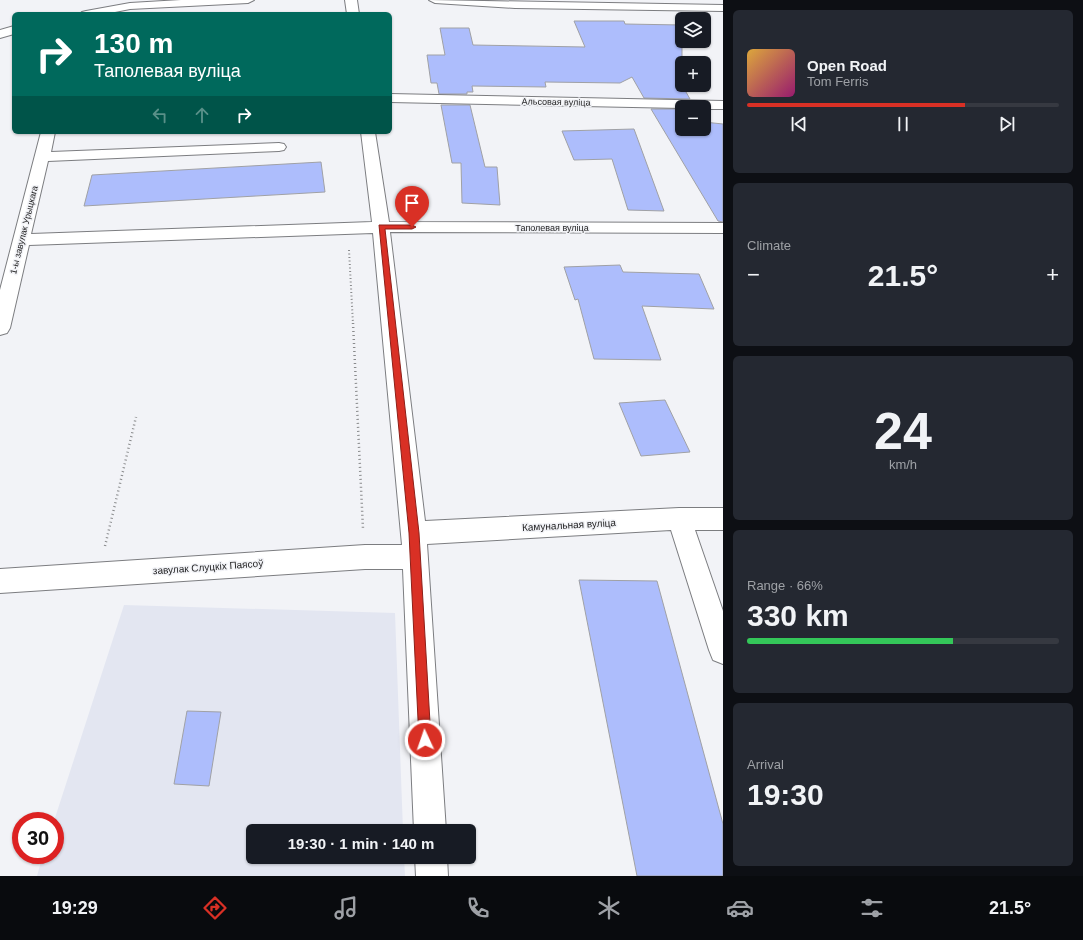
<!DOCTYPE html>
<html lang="en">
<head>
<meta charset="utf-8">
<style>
  :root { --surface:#171b24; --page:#242831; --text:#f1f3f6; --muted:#9ea1a6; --line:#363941; --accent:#d93025 }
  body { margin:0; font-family:Helvetica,sans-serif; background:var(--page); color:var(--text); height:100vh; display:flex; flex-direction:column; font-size:15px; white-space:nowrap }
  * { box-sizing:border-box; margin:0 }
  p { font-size:13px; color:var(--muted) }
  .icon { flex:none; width:22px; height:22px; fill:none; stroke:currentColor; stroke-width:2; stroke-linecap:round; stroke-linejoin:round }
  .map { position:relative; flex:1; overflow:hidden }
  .sheet { display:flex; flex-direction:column; gap:10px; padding:10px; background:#0d0f14; width:360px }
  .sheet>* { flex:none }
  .guide { position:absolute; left:12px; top:12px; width:380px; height:122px; border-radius:6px; box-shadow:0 1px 3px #0004; background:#00695c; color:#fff; overflow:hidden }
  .buttons { position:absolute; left:675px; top:12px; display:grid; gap:8px }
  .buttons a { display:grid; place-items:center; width:36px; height:36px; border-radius:6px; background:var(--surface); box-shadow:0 1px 3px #0004; font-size:20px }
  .speed { position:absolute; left:12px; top:812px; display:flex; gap:8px; font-size:20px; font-weight:700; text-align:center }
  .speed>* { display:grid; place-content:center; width:52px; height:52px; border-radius:50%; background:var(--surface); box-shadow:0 1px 3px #0004; line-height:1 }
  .speed .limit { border:6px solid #d22; background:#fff; color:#111 }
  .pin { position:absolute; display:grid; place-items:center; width:34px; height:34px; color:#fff; margin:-41px -17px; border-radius:50% 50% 50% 0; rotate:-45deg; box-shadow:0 0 4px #0007 }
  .pin .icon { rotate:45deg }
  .me { position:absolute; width:44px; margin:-22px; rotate:357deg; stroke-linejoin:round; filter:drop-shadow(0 0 3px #0008) }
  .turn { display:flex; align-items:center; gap:14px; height:84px; padding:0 16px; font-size:18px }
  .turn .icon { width:52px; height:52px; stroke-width:2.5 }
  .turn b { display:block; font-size:28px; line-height:34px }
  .lanes { display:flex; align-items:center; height:38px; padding:0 16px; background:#0003; justify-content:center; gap:20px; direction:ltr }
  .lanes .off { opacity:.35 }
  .big { font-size:30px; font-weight:700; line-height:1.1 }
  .sheet .card { flex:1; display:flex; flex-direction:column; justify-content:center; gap:6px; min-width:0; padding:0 14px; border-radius:6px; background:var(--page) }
  .sheet .dial { align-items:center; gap:0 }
  .dial b { font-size:52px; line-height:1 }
  .song { display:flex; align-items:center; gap:12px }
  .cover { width:48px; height:48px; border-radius:6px; background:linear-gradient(135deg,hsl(40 70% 55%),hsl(320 70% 35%)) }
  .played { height:4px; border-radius:2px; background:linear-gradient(90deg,var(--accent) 70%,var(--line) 70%) }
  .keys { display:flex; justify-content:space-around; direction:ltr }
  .heat { display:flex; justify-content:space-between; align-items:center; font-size:22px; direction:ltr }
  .charge { height:6px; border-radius:3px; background:linear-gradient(90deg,#34c759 66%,var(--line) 0) }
  .trip { position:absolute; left:246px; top:824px; width:230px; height:40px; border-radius:6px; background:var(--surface); box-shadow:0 1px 3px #0004; font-weight:700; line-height:40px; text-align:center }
  .tab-bar { display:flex; height:64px; justify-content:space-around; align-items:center; background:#090b0e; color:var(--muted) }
  .tab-bar .icon { width:28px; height:28px }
  .tab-bar .active { color:var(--accent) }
  .tab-bar b { font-size:18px; color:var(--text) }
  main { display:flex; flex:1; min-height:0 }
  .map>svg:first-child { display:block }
  .built { fill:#e3e6f1 }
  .building { fill:#adbdfc; stroke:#a0a1a5 }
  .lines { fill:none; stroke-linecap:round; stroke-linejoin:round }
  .minor-casing { stroke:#7c7d80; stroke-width:2 }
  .path-far1 { stroke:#8a8b8d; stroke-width:2; stroke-dasharray:1 2.5; stroke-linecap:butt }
  .path { stroke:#8a8b8d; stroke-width:2.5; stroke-dasharray:1 3; stroke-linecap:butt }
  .minor { fill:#fff; fill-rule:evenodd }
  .route { fill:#d93025; stroke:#8d1f18 }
  .labels { text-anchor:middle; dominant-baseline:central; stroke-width:3; stroke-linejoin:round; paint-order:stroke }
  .far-street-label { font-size:9px; fill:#252526; stroke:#f2f3f7 }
  .street-label { font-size:10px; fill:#252526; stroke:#f2f3f7 }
</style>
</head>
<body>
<main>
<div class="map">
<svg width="723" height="876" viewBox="0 0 723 876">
  <rect width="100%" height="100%" fill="#f2f3f7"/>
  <path class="built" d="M 124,605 L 395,613 L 403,831 L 253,831 L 253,857 L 404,857 L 405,876 L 37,876 L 43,855 L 55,855 L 54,821 Z"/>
  <path class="building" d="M 574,21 L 624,21 L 625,24 L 682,25 L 682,85 L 690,99 L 644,98 L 632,77 L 620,83 L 545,82 L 546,87 L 472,86 L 473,92 L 467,92 L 467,94 L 439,94 L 437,83 L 431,83 L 427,55 L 445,55 L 440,28 L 469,28 L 473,45 L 585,47 Z
    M 441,105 L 470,105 L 485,167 L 497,167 L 500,205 L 462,203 L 461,163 L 452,163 Z
    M 651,109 L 682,109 L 682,129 L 704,129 L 704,122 L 723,124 L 723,222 L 718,221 Z
    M 634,129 L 664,211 L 628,210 L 612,159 L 574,160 L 562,131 Z
    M 321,162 L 325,192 L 84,206 L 92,175 Z
    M 620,265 L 623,272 L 699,274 L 714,309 L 642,306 L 661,360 L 594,359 L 578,299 L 575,300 L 564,267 Z
    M 665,400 L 690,452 L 641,456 L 619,403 Z
    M 579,580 L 657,581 L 723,824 L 723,876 L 637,876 Z
    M 187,711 L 221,712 L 209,786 L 174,784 Z"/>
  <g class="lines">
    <defs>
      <path id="minor" d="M 181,0 L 254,0 L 248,3 L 130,9 L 105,14 L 80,14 L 82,12 L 86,11 L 130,3 Z
        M 345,0 L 357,0 L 359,14 L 347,14 Z
        M 429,0 L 723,5 L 723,11 L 515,8 L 435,3 Z
        M 14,26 L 14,34 L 0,38 L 0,30 Z
        M 390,94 L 723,101 L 723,109 L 704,109 L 704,107 L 682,107 L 682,108 L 390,102 Z
        M 41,132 L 55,132 L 51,152 L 279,143 L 284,144 L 286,147 L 284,150 L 279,151 L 48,161 L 31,234 L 372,222 L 361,132 L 375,132 L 389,222 L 723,223 L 723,233 L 390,232 L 425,521 L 679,508 L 723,508 L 723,530 L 695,530 L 723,611 L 723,664 L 713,660 L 709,650 L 671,530 L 427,544 L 446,831 L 414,831 L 403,569 L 365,569 L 0,593 L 0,569 L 365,545 L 402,545 L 373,233 L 29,245 L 10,328 L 7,333 L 0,335 L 0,290 Z
        M 415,857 L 447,857 L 448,876 L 416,876 Z"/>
    </defs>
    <use href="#minor" class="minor-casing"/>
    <path class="path-far1" d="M 349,250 L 353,324"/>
    <path class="path" d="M 353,323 L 363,529
      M 105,546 L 136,417"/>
    <use href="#minor" class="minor"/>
  </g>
  <path class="route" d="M 379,225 L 412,225 L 416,227 L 412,229 L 385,229 L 419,533 L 431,740 L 430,744 L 425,746 L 421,744 L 419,740 L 409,533 Z"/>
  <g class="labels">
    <g class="far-street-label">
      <text transform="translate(556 102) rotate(1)">Альсовая вуліца</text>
      <text x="552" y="228">Таполевая вуліца</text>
      <text transform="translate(24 230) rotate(-76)">1-ы завулак Урыцкага</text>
    </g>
    <g class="street-label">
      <text transform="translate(569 525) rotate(-3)">Камунальная вуліца</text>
      <text transform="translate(208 567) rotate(-4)">завулак Слуцкіх Паясоў</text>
    </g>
  </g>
</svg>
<div class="buttons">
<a><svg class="icon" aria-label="layers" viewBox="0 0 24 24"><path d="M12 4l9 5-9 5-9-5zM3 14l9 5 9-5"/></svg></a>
<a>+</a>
<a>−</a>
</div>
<div class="speed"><div class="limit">30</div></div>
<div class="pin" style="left:412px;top:227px;background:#d93025"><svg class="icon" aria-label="arrive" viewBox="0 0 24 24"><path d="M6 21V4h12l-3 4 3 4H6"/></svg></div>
<svg class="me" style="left:425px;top:740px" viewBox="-20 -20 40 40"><circle r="17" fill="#d93025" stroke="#fff" stroke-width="3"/><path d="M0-11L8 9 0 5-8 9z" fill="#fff"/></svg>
<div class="trip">19:30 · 1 min · 140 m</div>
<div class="guide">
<div class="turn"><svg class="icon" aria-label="right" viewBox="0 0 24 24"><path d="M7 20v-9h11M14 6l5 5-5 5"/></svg><div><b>130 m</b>Таполевая вуліца</div></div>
<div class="lanes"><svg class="icon off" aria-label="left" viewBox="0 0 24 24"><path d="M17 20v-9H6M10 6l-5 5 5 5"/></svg><svg class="icon off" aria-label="ahead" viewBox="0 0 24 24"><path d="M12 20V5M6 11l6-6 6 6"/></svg><svg class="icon" aria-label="right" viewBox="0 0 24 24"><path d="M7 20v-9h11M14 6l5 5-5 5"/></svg></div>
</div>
</div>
<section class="sheet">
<div class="card">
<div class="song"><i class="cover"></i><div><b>Open Road</b><p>Tom Ferris</p></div></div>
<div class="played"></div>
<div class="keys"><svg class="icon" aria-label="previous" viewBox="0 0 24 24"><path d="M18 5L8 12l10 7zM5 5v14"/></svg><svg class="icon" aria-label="pause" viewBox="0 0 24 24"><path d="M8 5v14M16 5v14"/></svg><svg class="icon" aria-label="next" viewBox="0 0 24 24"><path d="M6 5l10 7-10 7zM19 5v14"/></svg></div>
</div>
<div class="card"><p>Climate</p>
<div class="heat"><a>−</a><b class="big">21.5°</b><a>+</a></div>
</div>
<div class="card dial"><b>24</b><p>km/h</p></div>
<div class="card"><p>Range · 66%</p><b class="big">330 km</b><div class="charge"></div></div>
<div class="card"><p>Arrival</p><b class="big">19:30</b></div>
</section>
</main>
<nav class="tab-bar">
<b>19:29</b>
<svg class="icon active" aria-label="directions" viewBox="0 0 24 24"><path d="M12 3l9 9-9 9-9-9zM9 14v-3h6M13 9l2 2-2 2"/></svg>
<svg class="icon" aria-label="music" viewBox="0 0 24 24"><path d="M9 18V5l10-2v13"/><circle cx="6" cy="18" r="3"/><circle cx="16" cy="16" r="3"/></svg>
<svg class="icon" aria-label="phone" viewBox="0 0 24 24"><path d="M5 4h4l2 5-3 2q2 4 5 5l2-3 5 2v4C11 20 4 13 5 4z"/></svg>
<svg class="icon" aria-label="climate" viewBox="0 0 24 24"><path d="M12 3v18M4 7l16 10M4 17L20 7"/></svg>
<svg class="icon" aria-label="car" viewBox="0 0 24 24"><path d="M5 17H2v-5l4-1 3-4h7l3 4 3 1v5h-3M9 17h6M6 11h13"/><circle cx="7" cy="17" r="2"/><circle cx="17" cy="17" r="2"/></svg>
<svg class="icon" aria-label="filters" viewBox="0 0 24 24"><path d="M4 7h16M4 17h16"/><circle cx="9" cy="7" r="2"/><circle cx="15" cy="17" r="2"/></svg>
<b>21.5°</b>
</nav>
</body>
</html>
